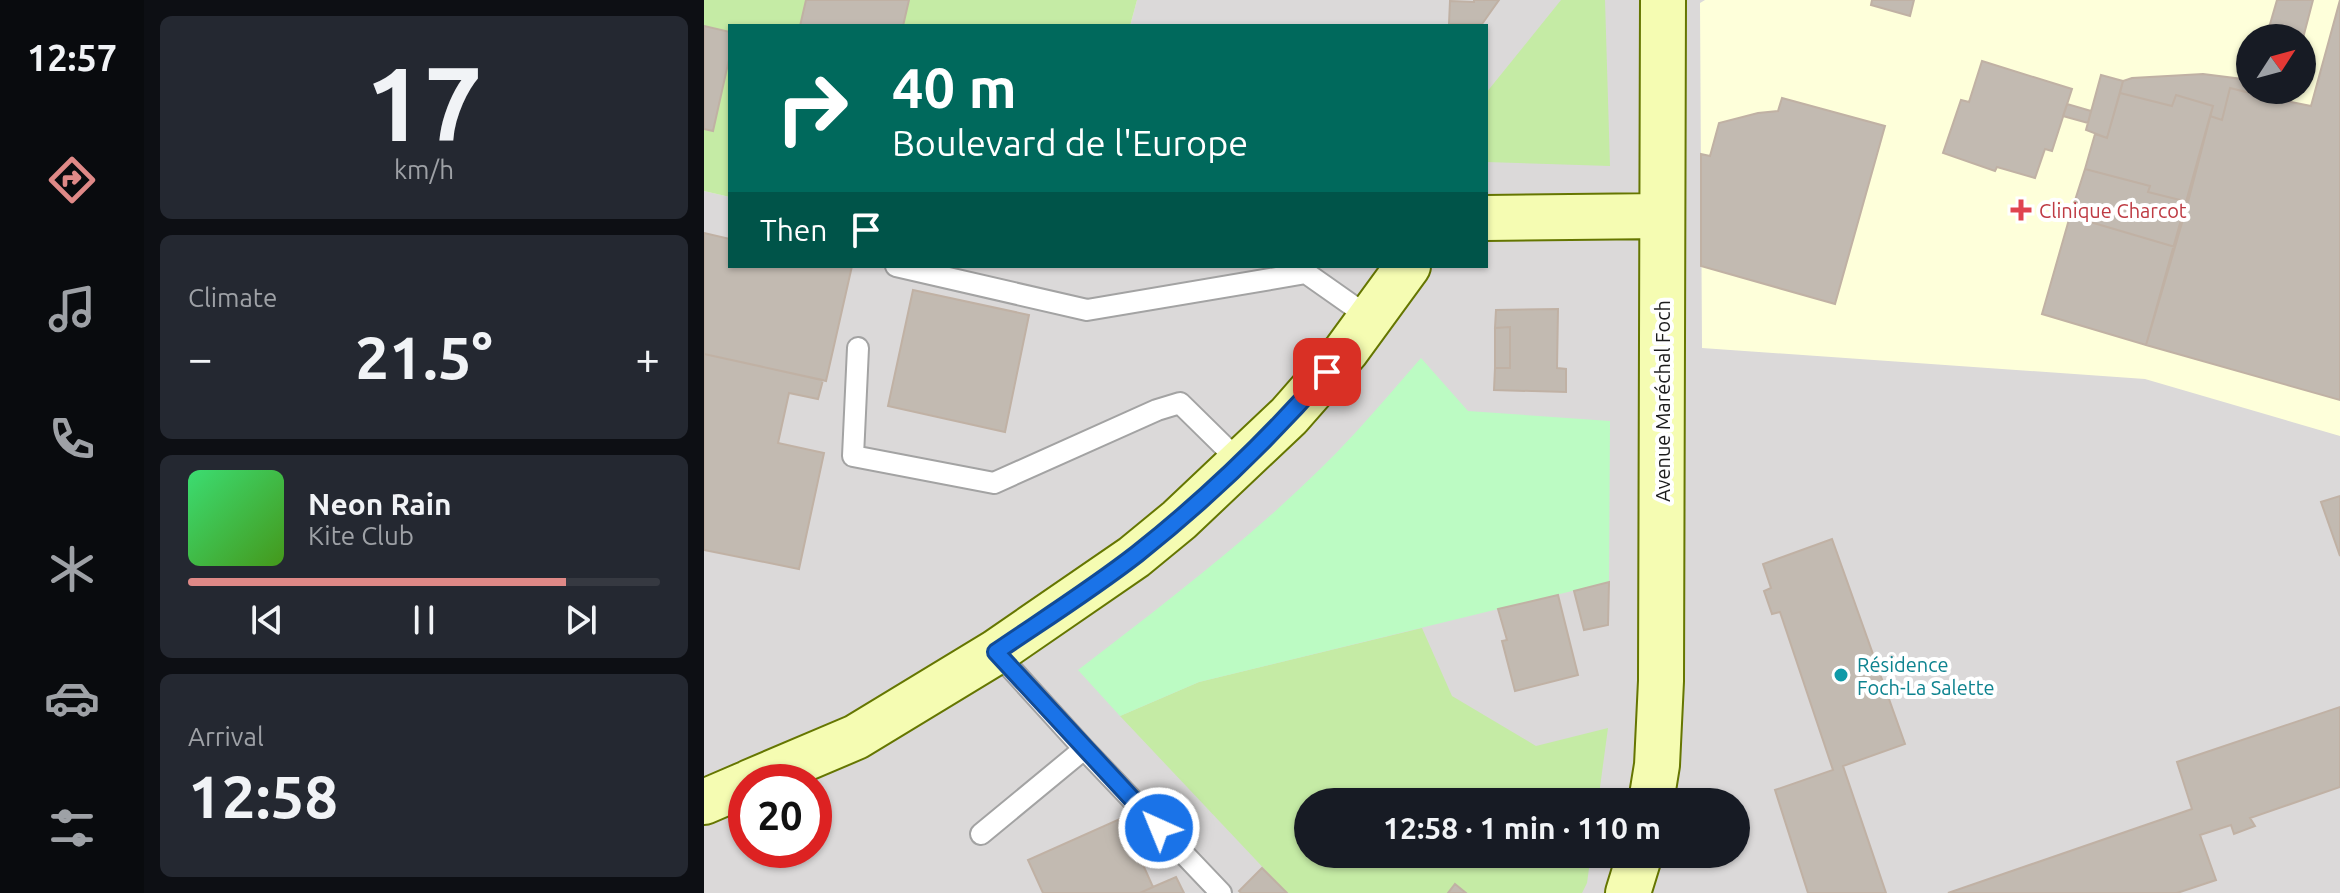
<!DOCTYPE html>
<html lang="en">
<head>
<meta charset="utf-8">
<style>
  :root { --surface:#171b24; --page:#242831; --text:#f1f3f6; --muted:#9ea1a6; --line:#363941; --accent:#df8987 }
  body { margin:0; font-family:Ubuntu,sans-serif; background:var(--page); color:var(--text); height:100vh; display:flex; flex-direction:column; font-size:30px; white-space:nowrap }
  * { box-sizing:border-box; margin:0 }
  p { font-size:26px; color:var(--muted) }
  .icon { flex:none; width:44px; height:44px; fill:none; stroke:currentColor; stroke-width:2; stroke-linecap:round; stroke-linejoin:round }
  .map { position:relative; flex:1; overflow:hidden }
  .side { display:flex; flex-direction:column; gap:16px; padding:16px; background:#0d0f14; width:560px }
  .side>* { flex:none }
  .banner { position:absolute; left:24px; top:24px; width:760px; height:244px; border-radius:0px; box-shadow:0 2px 6px #0004; background:#00695c; color:#fff; overflow:hidden }
  .needle { width:52px; rotate:54deg }
  .fabs { position:absolute; left:1532px; top:24px; display:grid; gap:16px }
  .fabs a { display:grid; place-items:center; width:80px; height:80px; border-radius:50%; background:var(--surface); box-shadow:0 2px 6px #0004; font-size:40px }
  .speed { position:absolute; left:24px; top:764px; display:flex; gap:16px; font-size:40px; font-weight:700; text-align:center }
  .speed>* { display:grid; place-content:center; width:104px; height:104px; border-radius:50%; background:var(--surface); box-shadow:0 2px 6px #0004; line-height:1 }
  .speed .limit { border:12px solid #d22; background:#fff; color:#111 }
  .pin { position:absolute; display:grid; place-items:center; width:68px; height:68px; color:#fff; margin:-34px; border-radius:16px; box-shadow:0 4px 12px #0006 }
  .me { position:absolute; width:88px; margin:-44px; rotate:316deg; stroke-linejoin:round; filter:drop-shadow(0 0 6px #0008) }
  .turn { display:flex; align-items:center; gap:28px; height:168px; padding:0 32px; font-size:36px }
  .turn .icon { width:104px; height:104px; stroke-width:2.5 }
  .turn b { display:block; font-size:56px; line-height:68px }
  .then { display:flex; align-items:center; height:76px; padding:0 32px; background:#0003; gap:16px; font-size:30px }
  .big { font-size:60px; font-weight:700; line-height:1.1 }
  .side .tile { flex:1; display:flex; flex-direction:column; justify-content:center; gap:12px; min-width:0; padding:0 28px; border-radius:12px; background:var(--page) }
  .side .dial { align-items:center; gap:0 }
  .dial b { font-size:104px; line-height:1 }
  .song { display:flex; align-items:center; gap:24px }
  .cover { width:96px; height:96px; border-radius:12px; background:linear-gradient(135deg,hsl(140 70% 55%),hsl(100 70% 35%)) }
  .played { height:8px; border-radius:4px; background:linear-gradient(90deg,var(--accent) 80%,var(--line) 80%) }
  .keys { display:flex; justify-content:space-around; direction:ltr }
  .heat { display:flex; justify-content:space-between; align-items:center; font-size:44px; direction:ltr }
  .trip { position:absolute; left:590px; top:788px; width:456px; height:80px; border-radius:40px; background:var(--surface); box-shadow:0 2px 6px #0004; font-weight:700; line-height:80px; text-align:center }
  main { display:flex; flex:1; min-height:0 }
  .dock { display:flex; flex-direction:column; width:144px; justify-content:space-around; align-items:center; background:#090b0e; color:var(--muted) }
  .dock .icon { width:56px; height:56px }
  .dock .on { color:var(--accent) }
  .dock b { font-size:36px; color:var(--text) }
  .map>svg:first-child { display:block }
  .residential { fill:#dbd9d9; fill-rule:evenodd }
  .education { fill:#feffda; fill-rule:evenodd }
  .grass { fill:#c5eba5 }
  .park { fill:#bcfbc3 }
  .building { fill:#c2bab1; stroke:#c0b1a4; stroke-width:2 }
  .lines { fill:none; stroke-linecap:round; stroke-linejoin:round }
  .lane-casing { stroke:#a3a3a3; stroke-width:24 }
  .secondary-casing { stroke:#657601; stroke-width:48 }
  .lane { stroke:#fff; stroke-width:20 }
  .secondary { stroke:#f5fcb2; stroke-width:44 }
  .route-casing { stroke:#114b97; stroke-width:20 }
  .route { stroke:#1a73e8; stroke-width:14 }
  .health-dot { fill:#e0444e; stroke:#fff; stroke-width:3 }
  .culture-dot { fill:#0f9aa8; stroke:#fff; stroke-width:3 }
  .labels { text-anchor:middle; dominant-baseline:central; stroke-width:8; stroke-linejoin:round; paint-order:stroke }
  .health-label { font-size:20px; fill:#be3a42; stroke:#fff; text-anchor:start }
  .street-label { font-size:20px; fill:#1c1c1c; stroke:#fff }
  .culture-label { font-size:20px; fill:#0d838f; stroke:#fff; text-anchor:start }
</style>
</head>
<body>
<main>
<nav class="dock">
<b>12:57</b>
<svg class="icon on" aria-label="directions" viewBox="0 0 24 24"><path d="M12 3l9 9-9 9-9-9zM9 14v-3h6M13 9l2 2-2 2"/></svg>
<svg class="icon" aria-label="music" viewBox="0 0 24 24"><path d="M9 18V5l10-2v13"/><circle cx="6" cy="18" r="3"/><circle cx="16" cy="16" r="3"/></svg>
<svg class="icon" aria-label="phone" viewBox="0 0 24 24"><path d="M5 4h4l2 5-3 2q2 4 5 5l2-3 5 2v4C11 20 4 13 5 4z"/></svg>
<svg class="icon" aria-label="climate" viewBox="0 0 24 24"><path d="M12 3v18M4 7l16 10M4 17L20 7"/></svg>
<svg class="icon" aria-label="car" viewBox="0 0 24 24"><path d="M5 17H2v-5l4-1 3-4h7l3 4 3 1v5h-3M9 17h6M6 11h13"/><circle cx="7" cy="17" r="2"/><circle cx="17" cy="17" r="2"/></svg>
<svg class="icon" aria-label="filters" viewBox="0 0 24 24"><path d="M4 7h16M4 17h16"/><circle cx="9" cy="7" r="2"/><circle cx="15" cy="17" r="2"/></svg>
</nav>
<section class="side">
<div class="tile dial"><b>17</b><p>km/h</p></div>
<div class="tile"><p>Climate</p>
<div class="heat"><a>−</a><b class="big">21.5°</b><a>+</a></div>
</div>
<div class="tile">
<div class="song"><i class="cover"></i><div><b>Neon Rain</b><p>Kite Club</p></div></div>
<div class="played"></div>
<div class="keys"><svg class="icon" aria-label="previous" viewBox="0 0 24 24"><path d="M18 5L8 12l10 7zM5 5v14"/></svg><svg class="icon" aria-label="pause" viewBox="0 0 24 24"><path d="M8 5v14M16 5v14"/></svg><svg class="icon" aria-label="next" viewBox="0 0 24 24"><path d="M6 5l10 7-10 7zM19 5v14"/></svg></div>
</div>
<div class="tile"><p>Arrival</p><b class="big">12:58</b></div>
</section>
<div class="map">
<svg width="1636" height="893" viewBox="0 0 1636 893">
  <rect width="100%" height="100%" fill="#eeebe2"/>
  <path class="residential" d="M 433,0 L 1636,0 L 1636,893 L 0,893 L 0,191 L 26,197 L 26,266 L 782,266 L 782,26 L 426,26 ZM 1546,38 L 1598,38 L 1598,90 L 1546,90 ZM 42,782 L 110,782 L 110,850 L 42,850 ZM 604,802 L 1032,802 L 1032,854 L 604,854 Z"/>
  <path class="education" d="M 1001,0 L 1636,0 L 1636,436 L 1441,379 L 998,348 L 996,3 ZM 1546,38 L 1598,38 L 1598,90 L 1546,90 Z"/>
  <path class="grass" d="M 0,0 L 433,0 L 426,26 L 26,26 L 26,197 L 0,191 Z
    M 857,0 L 901,0 L 906,166 L 782,162 L 782,93 Z
    M 718,628 L 748,696 L 832,746 L 904,728 L 894,802 L 604,802 L 604,854 L 887,854 L 883,883 L 878,893 L 583,893 L 416,716 L 495,682 Z"/>
  <path class="park" d="M 717,358 L 764,411 L 906,421 L 905,582 L 495,682 L 416,716 L 374,670 C 470,596 570,521 652,432 C 674,408 695,383 717,358 Z"/>
  <path class="building" d="M 102,0 L 205,0 L 199,26 L 96,26 Z
    M 770,0 L 795,0 L 778,24 L 745,24 L 746,1 L 770,2 Z
    M 1168,0 L 1210,0 L 1206,16 L 1167,5 Z
    M 1573,0 L 1609,0 L 1598,42 L 1598,38 L 1562,38 Z
    M 1636,0 L 1636,400 L 1442,345 L 1506,116 L 1518,120 L 1526,88 L 1546,93 L 1547,90 L 1585,90 L 1582,101 L 1607,106 Z
    M 0,26 L 26,32 L 26,55 L 9,131 L 0,129 Z
    M 1278,61 L 1368,89 L 1348,151 L 1341,149 L 1331,178 L 1293,167 L 1291,171 L 1239,153 L 1257,100 L 1265,102 Z
    M 1499,74 L 1546,80 L 1546,93 L 1526,88 L 1518,120 L 1506,116 L 1509,106 L 1472,95 L 1468,106 L 1416,93 L 1419,81 L 1428,78 Z
    M 1397,75 L 1419,81 L 1403,138 L 1382,130 Z
    M 1416,93 L 1468,106 L 1472,95 L 1509,106 L 1484,202 L 1444,192 L 1446,186 L 1381,169 L 1391,134 L 1403,138 Z
    M 1078,98 L 1181,126 L 1131,304 L 997,266 L 997,154 L 1006,156 L 1015,123 L 1054,113 L 1074,111 Z
    M 1363,104 L 1387,111 L 1384,123 L 1359,116 Z
    M 1381,169 L 1446,186 L 1444,192 L 1484,202 L 1471,247 L 1366,216 Z
    M 1366,216 L 1471,247 L 1442,345 L 1338,314 Z
    M 0,233 L 26,239 L 26,266 L 148,266 L 122,381 L 0,354 Z
    M 209,290 L 325,315 L 301,432 L 184,406 Z
    M 854,309 L 853,368 L 862,369 L 862,392 L 790,390 L 791,368 L 806,368 L 806,327 L 791,328 L 792,310 Z
    M 806,327 L 806,368 L 791,368 L 791,328 Z
    M 0,354 L 119,380 L 114,399 L 85,393 L 74,443 L 120,453 L 95,569 L 0,550 Z
    M 1636,496 L 1636,556 L 1617,502 Z
    M 1128,539 L 1201,744 L 1139,766 L 1182,893 L 1104,893 L 1071,790 L 1129,770 L 1076,612 L 1068,614 L 1060,591 L 1067,588 L 1059,564 Z
    M 905,582 L 904,625 L 880,630 L 870,591 Z
    M 854,595 L 874,675 L 811,691 L 798,641 L 803,640 L 794,609 Z
    M 1636,707 L 1636,787 L 1546,818 L 1551,826 L 1530,834 L 1527,825 L 1496,835 L 1512,880 L 1473,893 L 1244,893 L 1488,809 L 1473,762 Z
    M 418,818 L 449,887 L 436,893 L 339,893 L 324,860 Z
    M 558,868 L 583,893 L 537,893 L 535,891 Z
    M 472,877 L 480,893 L 436,893 L 449,887 Z
    M 751,884 L 762,893 L 744,893 Z"/>
  <g class="lines">
    <defs>
      <path id="lane" d="M 192,266 L 383,310 L 602,273 L 666,318
        M 154,348 L 149,456 L 290,483 L 453,410 L 476,403 L 536,462
        M 380,749 L 517,893
        M 277,834 L 380,749 L 292,652"/>
      <path id="secondary" d="M 782,218 L 958,216
        M 46,782 L 152,737 L 292,652 L 430,557 L 475,520 L 585,416 L 642,351 L 704,266
        M 0,802 L 42,784
        M 947,802 L 953,765 L 957,681 L 959,0
        M 924,893 L 936,854"/>
    </defs>
    <use href="#lane" class="lane-casing"/>
    <use href="#secondary" class="secondary-casing"/>
    <use href="#lane" class="lane"/>
    <use href="#secondary" class="secondary"/>
  </g>
  <g class="lines">
    <defs>
      <path id="route" d="M 455,828 L 292,652 C 339,620 388,589 433,554 C 501,500 566,438 623,372"/>
    </defs>
    <use href="#route" class="route-casing"/>
    <use href="#route" class="route"/>
  </g>
  <path class="health-dot" d="M1313 198h8v8h8v8h-8v8h-8v-8h-8v-8h8z"/>
  <circle class="culture-dot" cx="1137" cy="675" r="8"/>
  <g class="labels">
    <g class="health-label">
      <text x="1335" y="210">Clinique Charcot</text>
    </g>
    <g class="street-label">
      <text transform="translate(958 401) rotate(-90)">Avenue Maréchal Foch</text>
    </g>
    <g class="culture-label">
      <text x="1153" y="664">Résidence<tspan x="1153" dy="23">Foch-La Salette</tspan></text>
    </g>
  </g>
</svg>
<div class="fabs">
<a><svg class="needle" viewBox="-14 -14 28 28"><path d="M0-13l5 13h-10z" fill="#e53935"/><path d="M0 13l5-13h-10z" fill="#9ea1a6"/></svg></a>
</div>
<div class="speed"><div class="limit">20</div></div>
<div class="pin" style="left:623px;top:372px;background:#d93025"><svg class="icon" aria-label="arrive" viewBox="0 0 24 24"><path d="M6 21V4h12l-3 4 3 4H6"/></svg></div>
<svg class="me" style="left:455px;top:828px" viewBox="-20 -20 40 40"><circle r="17" fill="#1a73e8" stroke="#fff" stroke-width="3"/><path d="M0-11L8 9 0 5-8 9z" fill="#fff"/></svg>
<div class="trip">12:58 · 1 min · 110 m</div>
<div class="banner">
<div class="turn"><svg class="icon" aria-label="right" viewBox="0 0 24 24"><path d="M7 20v-9h11M14 6l5 5-5 5"/></svg><div><b>40 m</b>Boulevard de l'Europe</div></div>
<div class="then">Then<svg class="icon" aria-label="arrive" viewBox="0 0 24 24"><path d="M6 21V4h12l-3 4 3 4H6"/></svg></div>
</div>
</div>
</main>
</body>
</html>
